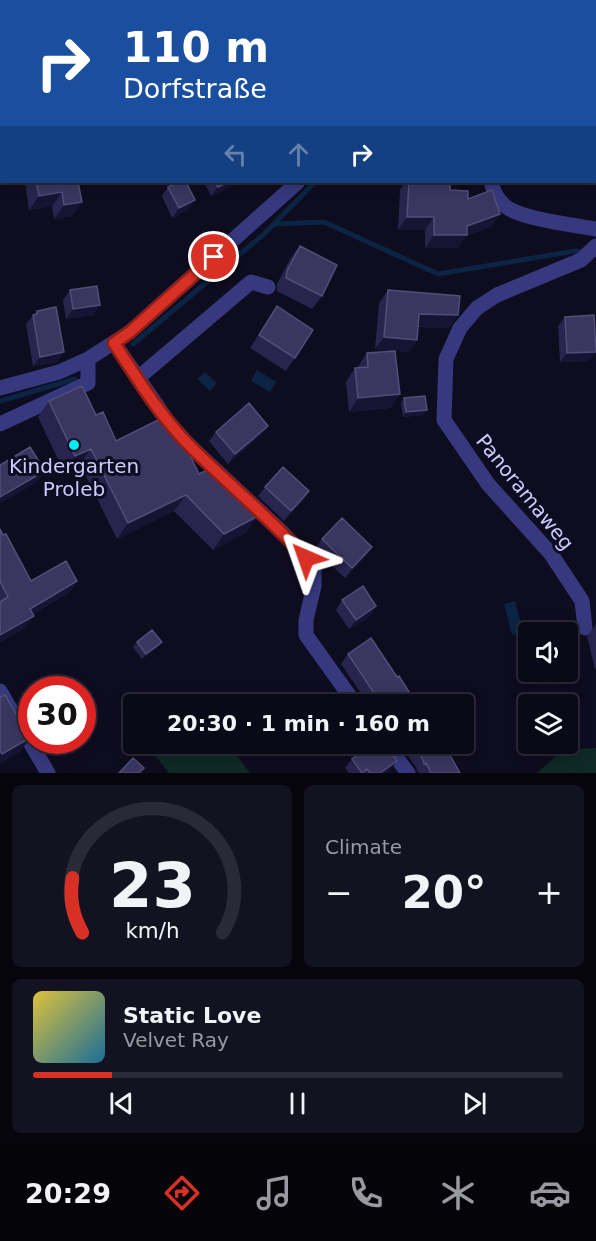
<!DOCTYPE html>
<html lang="en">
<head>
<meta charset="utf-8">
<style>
  :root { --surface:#0a0917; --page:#131220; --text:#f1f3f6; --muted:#999aa1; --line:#2a2a36; --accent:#d93025 }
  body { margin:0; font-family:"DejaVu Sans",sans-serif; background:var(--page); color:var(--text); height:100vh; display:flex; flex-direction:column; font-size:22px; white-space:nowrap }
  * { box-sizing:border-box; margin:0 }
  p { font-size:20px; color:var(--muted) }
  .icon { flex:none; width:33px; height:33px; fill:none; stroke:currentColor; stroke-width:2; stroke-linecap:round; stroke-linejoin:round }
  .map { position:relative; height:773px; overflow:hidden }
  .side { display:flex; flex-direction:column; gap:12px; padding:12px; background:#06050d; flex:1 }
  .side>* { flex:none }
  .guide { position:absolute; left:0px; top:0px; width:597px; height:183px; box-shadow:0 3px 15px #0003,0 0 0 2px var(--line); background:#1a4fa0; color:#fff; overflow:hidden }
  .controls { position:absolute; left:518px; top:622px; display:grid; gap:12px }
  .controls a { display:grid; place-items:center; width:60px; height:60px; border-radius:6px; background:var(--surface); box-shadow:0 3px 15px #0003,0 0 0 2px var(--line); font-size:30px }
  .speed { position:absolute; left:18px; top:676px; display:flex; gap:12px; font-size:30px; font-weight:700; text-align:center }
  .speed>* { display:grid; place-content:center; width:78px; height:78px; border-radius:50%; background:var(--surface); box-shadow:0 3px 15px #0003,0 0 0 2px var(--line); line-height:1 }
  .speed .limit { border:9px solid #d22; background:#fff; color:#111 }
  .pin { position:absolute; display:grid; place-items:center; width:51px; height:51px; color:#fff; margin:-26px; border:3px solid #fff; border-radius:50%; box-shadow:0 2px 6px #0007 }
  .me { position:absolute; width:66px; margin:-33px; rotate:317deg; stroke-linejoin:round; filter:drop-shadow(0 0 4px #0008) }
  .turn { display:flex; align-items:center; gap:21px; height:126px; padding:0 24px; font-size:27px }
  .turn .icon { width:78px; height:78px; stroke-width:2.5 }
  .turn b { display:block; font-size:42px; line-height:51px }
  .lanes { display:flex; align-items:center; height:57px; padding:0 24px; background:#0003; justify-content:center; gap:30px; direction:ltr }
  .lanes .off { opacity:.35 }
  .big { font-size:45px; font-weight:800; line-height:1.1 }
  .side .tile { flex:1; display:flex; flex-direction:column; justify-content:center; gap:9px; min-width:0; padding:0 21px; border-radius:9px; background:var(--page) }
  .side .dial { align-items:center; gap:0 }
  .dial svg { height:156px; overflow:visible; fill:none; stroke:var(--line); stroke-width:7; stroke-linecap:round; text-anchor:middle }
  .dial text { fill:var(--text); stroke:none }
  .song { display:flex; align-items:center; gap:18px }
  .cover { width:72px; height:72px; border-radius:9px; background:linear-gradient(135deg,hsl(50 70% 55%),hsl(200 70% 35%)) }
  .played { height:6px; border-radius:3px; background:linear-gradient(90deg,var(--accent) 15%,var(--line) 15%) }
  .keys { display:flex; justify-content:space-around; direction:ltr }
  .heat { display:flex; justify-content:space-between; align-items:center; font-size:33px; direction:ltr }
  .side .tiles { flex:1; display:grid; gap:12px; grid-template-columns:1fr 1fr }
  .tile:last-child { grid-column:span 2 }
  .trip { position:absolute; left:123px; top:694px; width:351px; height:60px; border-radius:6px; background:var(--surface); box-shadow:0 3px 15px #0003,0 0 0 2px var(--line); font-weight:800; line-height:60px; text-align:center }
  .dock { display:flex; height:96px; justify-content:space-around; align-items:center; background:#040409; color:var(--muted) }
  .dock .icon { width:42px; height:42px }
  .dock .on { color:var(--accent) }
  .dock b { font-size:27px; color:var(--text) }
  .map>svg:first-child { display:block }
  .green { fill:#0f2926 }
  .water { fill:#0b2443 }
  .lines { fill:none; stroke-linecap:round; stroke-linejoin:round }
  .stream { stroke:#0b2443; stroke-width:5 }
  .minor { stroke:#36397e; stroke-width:15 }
  .wall { fill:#29244d }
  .shaded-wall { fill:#171333 }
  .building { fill:#3b3660; stroke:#524d79; stroke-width:1.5 }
  .route-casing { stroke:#8d1f18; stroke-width:15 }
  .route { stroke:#d93025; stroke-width:10 }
  .poi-dot { fill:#00edf5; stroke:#0e0c1f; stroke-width:2 }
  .labels { text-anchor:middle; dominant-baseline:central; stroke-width:6; stroke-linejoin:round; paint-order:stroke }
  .poi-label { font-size:20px; fill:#cccaff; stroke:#0e0c1f }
  .street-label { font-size:20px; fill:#cccaff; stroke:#0e0c1f }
</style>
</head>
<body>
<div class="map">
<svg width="596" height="773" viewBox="0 0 596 773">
  <rect width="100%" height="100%" fill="#0e0c1f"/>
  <path class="green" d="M 0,0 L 255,0 L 255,1 L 2,2 L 0,175 Z
    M 146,744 L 228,744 L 250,773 L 169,773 Z
    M 596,748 L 596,773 L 537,773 L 563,750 Z"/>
  <path class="water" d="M 257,370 L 276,382 L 270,392 L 251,381 Z
    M 205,372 L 217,383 L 210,391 L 197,379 Z
    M 515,601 L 523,632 L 512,635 L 504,604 Z"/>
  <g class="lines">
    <path class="stream" d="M 489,2 L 490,0
      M 274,224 L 324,222 L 438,274 L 575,251 L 586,253
      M 133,344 L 264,234 L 315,182
      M 0,401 L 75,379"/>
    <path class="minor" d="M 476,2 L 477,0
      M 491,182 C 493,190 498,200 505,206 C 521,219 574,225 596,229
      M 114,343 L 169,423 L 190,446 L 282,532 L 306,558 L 314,570 L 314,586 L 306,620 L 306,635 L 356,705
      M 138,378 L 251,282 L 268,287
      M 0,388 L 59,372 L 88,359 L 130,332 L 298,182
      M 0,424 L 88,383 L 88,359
      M 585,628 L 582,601 L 551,554 L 488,484 L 444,420 L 446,359 L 460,328 L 477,308 L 497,295 L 581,260 L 596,246
      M 0,691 L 48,773
      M 386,744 L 408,773"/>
  </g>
  <path class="wall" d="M 356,0 L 390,0 L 389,2 L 357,2 Z
    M 25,182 L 78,182 L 82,202 L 72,216 L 54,219 L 52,206 L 29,210 Z
    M 204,182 L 236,182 L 233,186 L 211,196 Z
    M 404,182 L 450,182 L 450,190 L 500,214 L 491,227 L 466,236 L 458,248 L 425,248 L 425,230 L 398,230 L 400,190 Z
    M 168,187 L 188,210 L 172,218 L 162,196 Z
    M 300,246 L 322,296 L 312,309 L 277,291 L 277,284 L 290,259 Z
    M 70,290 L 100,305 L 93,315 L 66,319 L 63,300 Z
    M 388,290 L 449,328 L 418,327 L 417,340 L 409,352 L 395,351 L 400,394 L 390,408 L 349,412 L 346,382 L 355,368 L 357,368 L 367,353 L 393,351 L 375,349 L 379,303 Z
    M 277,306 L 295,358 L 286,371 L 250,348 Z
    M 37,311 L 58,362 L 33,366 L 26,324 Z
    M 565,317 L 589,361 L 560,362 L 558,326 Z
    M 404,398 L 423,415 L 403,417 L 401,403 Z
    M 49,401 L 96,415 L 116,441 L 199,474 L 247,532 L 213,550 L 174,511 L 117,539 L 80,464 L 64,472 L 38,417 Z
    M 268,426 L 261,435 L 228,464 L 209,441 L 216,432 Z
    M 265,487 L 309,491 L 303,501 L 284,521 L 258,496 Z
    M 0,529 L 31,581 L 77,581 L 69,593 L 33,614 L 25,628 L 0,642 Z
    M 322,539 L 366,556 L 345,578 L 315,549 Z
    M 342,600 L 376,606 L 370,616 L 349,629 L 336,610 Z
    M 596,624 L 596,669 L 595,669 L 587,637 Z
    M 137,642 L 162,642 L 158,647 L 142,659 L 133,647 Z
    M 348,654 L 397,677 L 413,698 L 408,705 L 369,705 L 341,664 Z
    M 409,744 L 460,744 L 454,752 L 450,754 L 460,773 L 419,773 L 419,772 L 418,773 L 416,767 L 404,751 Z
    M 352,759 L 390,771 L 387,773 L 349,773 L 345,768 Z"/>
  <path class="shaded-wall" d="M 378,0 L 390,0 L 389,2 L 373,2 Z
    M 229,182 L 236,182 L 233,186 L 211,196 L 218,187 Z
    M 62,192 L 52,206 L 29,210 L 39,196 Z
    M 195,200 L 188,210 L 172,218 L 179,208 Z
    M 82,202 L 72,216 L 54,219 L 64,205 Z
    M 500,214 L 491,227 L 466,236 L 458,248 L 425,248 L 434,235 L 467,226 Z
    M 407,217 L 434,217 L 425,230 L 398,230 Z
    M 100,305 L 93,315 L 66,319 L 73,309 Z
    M 419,314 L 458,315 L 449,328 L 411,326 Z
    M 384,337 L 417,340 L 409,352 L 375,349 Z
    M 64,352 L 58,362 L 33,366 L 40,357 Z
    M 596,352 L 589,361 L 560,362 L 567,353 Z
    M 400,394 L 390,408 L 349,412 L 358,398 Z
    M 427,410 L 423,415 L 403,417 L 406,412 Z
    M 268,426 L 261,435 L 228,464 L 235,454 Z
    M 91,449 L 80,464 L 64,472 L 75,456 Z
    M 45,471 L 36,483 L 0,504 L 0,497 Z
    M 309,491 L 303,501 L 284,521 L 291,511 Z
    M 186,495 L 174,511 L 117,539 L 128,523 Z
    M 258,516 L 247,532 L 213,550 L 224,534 Z
    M 372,547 L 366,556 L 345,578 L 352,568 Z
    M 77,581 L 69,593 L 21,621 L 30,609 Z
    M 376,606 L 370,616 L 349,629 L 356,620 Z
    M 34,616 L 25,628 L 0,642 L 0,635 Z
    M 162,642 L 158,647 L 142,659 L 146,654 Z
    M 413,698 L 408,705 L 403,705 Z
    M 30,738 L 20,752 L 0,764 L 0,757 L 2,754 Z
    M 458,744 L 460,744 L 454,752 L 441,760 L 447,750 Z
    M 397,761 L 390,771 L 387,773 L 380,773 Z"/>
  <path class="building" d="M 365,0 L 378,0 L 373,2 L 366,2 Z
    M 530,0 L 549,0 L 553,2 L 529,2 Z
    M 36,182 L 78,182 L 82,202 L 64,205 L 62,192 L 39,196 Z
    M 179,182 L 186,182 L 195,200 L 179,208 L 168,187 Z
    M 215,182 L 229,182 L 218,187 Z
    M 409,182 L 450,182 L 450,190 L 468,191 L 468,199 L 492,190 L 500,214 L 467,226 L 467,235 L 434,235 L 434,217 L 407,217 Z
    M 300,246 L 337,265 L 322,296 L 286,278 L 287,271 Z
    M 97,286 L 100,305 L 73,309 L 70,290 Z
    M 388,290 L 460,296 L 458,315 L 419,314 L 417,340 L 384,337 Z
    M 277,306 L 313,330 L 295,358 L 259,335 Z
    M 56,307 L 64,352 L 40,357 L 33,315 L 37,314 L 37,311 Z
    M 594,315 L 596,352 L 567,353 L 565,317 Z
    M 395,351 L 400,394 L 358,398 L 355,368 L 368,367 L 367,353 Z
    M 82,386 L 96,415 L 103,412 L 116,441 L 170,414 L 199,474 L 218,465 L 258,516 L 224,534 L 186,495 L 128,523 L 91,449 L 75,456 L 49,401 Z
    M 425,396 L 427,410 L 406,412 L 404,398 Z
    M 249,403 L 268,426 L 235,454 L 216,432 Z
    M 30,447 L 45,471 L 0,497 L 0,465 Z
    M 283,467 L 309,491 L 291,511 L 265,487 Z
    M 342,518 L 372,547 L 352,568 L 322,539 Z
    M 0,529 L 3,535 L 6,534 L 31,581 L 66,561 L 77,581 L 30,609 L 34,616 L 0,635 L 0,602 L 8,597 L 0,581 Z
    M 363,586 L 376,606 L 356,620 L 342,600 Z
    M 152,630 L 162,642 L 146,654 L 137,642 Z
    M 371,638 L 397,677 L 399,676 L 413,698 L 403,705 L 382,705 L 348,654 Z
    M 5,695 L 30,738 L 2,754 L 0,751 L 0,697 Z
    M 372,744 L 385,744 L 397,761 L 380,773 L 370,773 L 367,769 L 362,773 L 352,759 Z
    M 413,744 L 458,744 L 447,750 L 460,773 L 431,773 L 426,763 L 424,764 L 422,758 Z
    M 133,758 L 144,768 L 139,773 L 119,773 Z"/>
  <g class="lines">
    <defs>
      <path id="route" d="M 214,257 L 130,332 L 114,343 C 137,378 160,416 190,446 C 228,484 270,518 306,558"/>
    </defs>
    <use href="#route" class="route-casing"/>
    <use href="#route" class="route"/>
  </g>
  <circle class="poi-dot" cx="74" cy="445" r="6"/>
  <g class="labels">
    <g class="poi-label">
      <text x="74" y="466">Kindergarten<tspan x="74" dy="23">Proleb</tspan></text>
    </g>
    <g class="street-label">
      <text transform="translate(525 492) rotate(51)">Panoramaweg</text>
    </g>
  </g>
</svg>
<div class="controls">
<a><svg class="icon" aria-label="sound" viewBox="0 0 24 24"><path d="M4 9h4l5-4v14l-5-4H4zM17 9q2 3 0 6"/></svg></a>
<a><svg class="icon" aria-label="layers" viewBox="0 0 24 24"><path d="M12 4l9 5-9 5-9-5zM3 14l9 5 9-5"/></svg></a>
</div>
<div class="speed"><div class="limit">30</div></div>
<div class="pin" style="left:214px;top:257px;background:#d93025"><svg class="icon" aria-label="arrive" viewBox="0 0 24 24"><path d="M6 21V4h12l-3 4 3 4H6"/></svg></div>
<svg class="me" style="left:306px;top:558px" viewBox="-20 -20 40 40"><path d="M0-17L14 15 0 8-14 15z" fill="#d93025" stroke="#fff" stroke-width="4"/></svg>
<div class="trip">20:30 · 1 min · 160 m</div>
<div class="guide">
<div class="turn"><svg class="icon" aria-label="right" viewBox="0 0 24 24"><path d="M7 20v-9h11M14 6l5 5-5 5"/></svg><div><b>110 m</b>Dorfstraße</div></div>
<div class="lanes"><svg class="icon off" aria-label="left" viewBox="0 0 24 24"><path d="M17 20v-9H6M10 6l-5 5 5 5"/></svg><svg class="icon off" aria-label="ahead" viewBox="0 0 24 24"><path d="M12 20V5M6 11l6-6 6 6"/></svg><svg class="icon" aria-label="right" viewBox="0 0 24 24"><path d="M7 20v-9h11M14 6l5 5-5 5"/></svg></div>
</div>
</div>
<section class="side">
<div class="tiles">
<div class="tile dial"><svg viewBox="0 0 100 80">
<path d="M14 69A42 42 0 1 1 86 69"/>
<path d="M14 69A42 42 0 0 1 9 41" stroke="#d93025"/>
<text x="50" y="56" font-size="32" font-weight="700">23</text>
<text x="50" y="72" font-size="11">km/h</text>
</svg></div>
<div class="tile"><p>Climate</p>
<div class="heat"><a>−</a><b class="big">20°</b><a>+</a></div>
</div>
<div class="tile">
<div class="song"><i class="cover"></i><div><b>Static Love</b><p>Velvet Ray</p></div></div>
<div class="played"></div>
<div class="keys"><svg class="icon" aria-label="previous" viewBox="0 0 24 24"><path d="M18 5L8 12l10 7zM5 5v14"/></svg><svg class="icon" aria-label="pause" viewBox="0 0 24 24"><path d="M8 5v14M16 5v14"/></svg><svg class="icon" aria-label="next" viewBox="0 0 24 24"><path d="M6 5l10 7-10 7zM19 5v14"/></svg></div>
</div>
</div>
</section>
<nav class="dock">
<b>20:29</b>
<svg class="icon on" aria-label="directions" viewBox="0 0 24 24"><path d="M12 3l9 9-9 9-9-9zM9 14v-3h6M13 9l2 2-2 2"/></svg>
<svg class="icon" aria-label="music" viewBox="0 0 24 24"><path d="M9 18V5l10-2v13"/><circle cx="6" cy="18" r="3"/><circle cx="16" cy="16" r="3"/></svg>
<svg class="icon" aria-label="phone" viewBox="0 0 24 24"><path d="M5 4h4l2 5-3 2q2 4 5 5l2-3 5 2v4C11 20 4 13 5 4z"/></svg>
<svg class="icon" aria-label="climate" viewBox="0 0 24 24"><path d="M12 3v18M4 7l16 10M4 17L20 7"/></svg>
<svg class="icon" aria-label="car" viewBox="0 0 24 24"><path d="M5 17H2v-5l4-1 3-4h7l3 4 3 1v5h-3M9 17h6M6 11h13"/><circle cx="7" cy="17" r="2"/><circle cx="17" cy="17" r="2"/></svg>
</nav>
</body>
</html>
